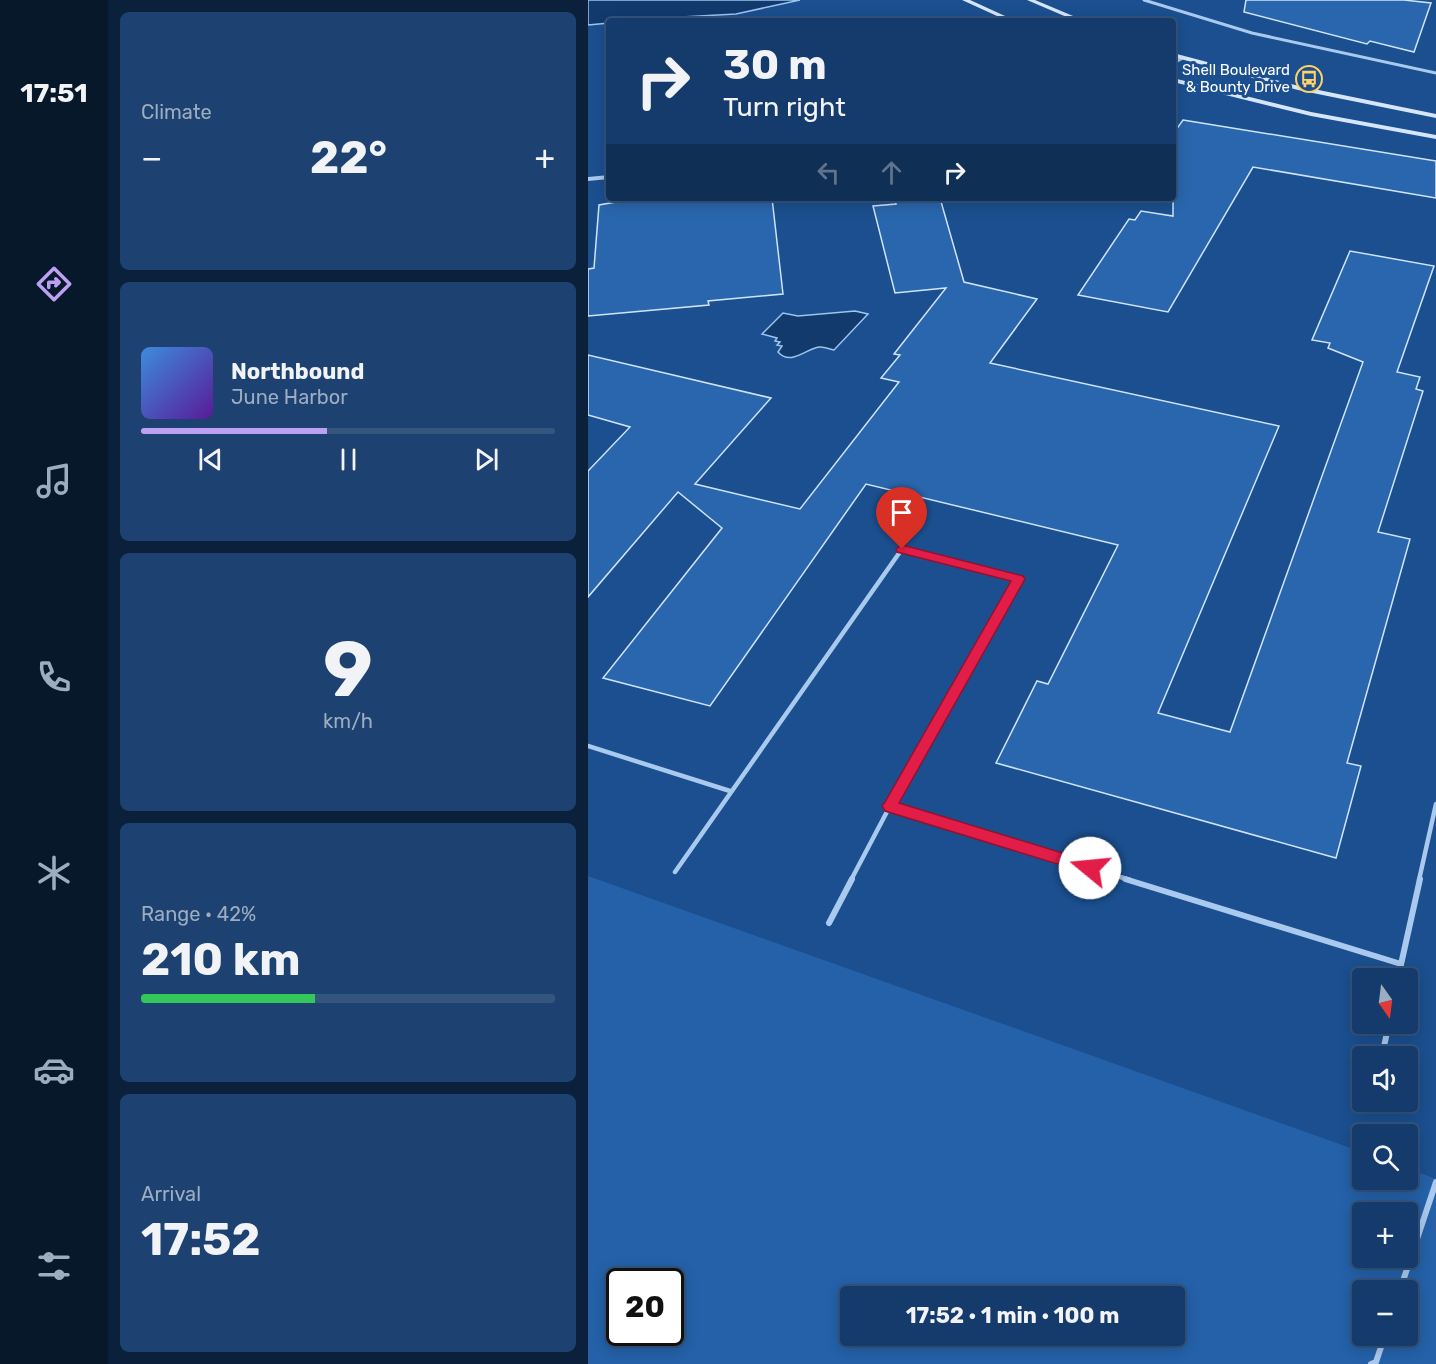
<!DOCTYPE html>
<html lang="en">
<head>
<meta charset="utf-8">
<style>
  :root { --surface:#143b6b; --page:#1d4271; --text:#f1f3f6; --muted:#9dadc1; --line:#33557e; --accent:#bca0f2 }
  body { margin:0; font-family:Rubik,sans-serif; background:var(--page); color:var(--text); height:100vh; display:flex; flex-direction:column; font-size:22px; white-space:nowrap }
  * { box-sizing:border-box; margin:0 }
  p { font-size:20px; color:var(--muted) }
  .icon { flex:none; width:33px; height:33px; fill:none; stroke:currentColor; stroke-width:2; stroke-linecap:round; stroke-linejoin:round }
  .map { position:relative; flex:1; overflow:hidden }
  .drawer { display:flex; flex-direction:column; gap:12px; padding:12px; background:#0b203b; width:480px }
  .drawer>* { flex:none }
  .top-card { position:absolute; left:18px; top:18px; width:570px; height:183px; border-radius:6px; box-shadow:0 3px 15px #0003,0 0 0 2px var(--line); background:#143b6b; color:var(--text); overflow:hidden }
  .needle { width:39px; rotate:166deg }
  .fabs { position:absolute; left:764px; top:968px; display:grid; gap:12px }
  .fabs a { display:grid; place-items:center; width:66px; height:66px; border-radius:6px; background:var(--surface); box-shadow:0 3px 15px #0003,0 0 0 2px var(--line); font-size:30px }
  .speed { position:absolute; left:18px; top:1268px; display:flex; gap:12px; font-size:30px; font-weight:700; text-align:center }
  .speed>* { display:grid; place-content:center; width:78px; height:78px; border-radius:50%; background:var(--surface); box-shadow:0 3px 15px #0003,0 0 0 2px var(--line); line-height:1 }
  .speed .limit { border:3px solid #111; border-radius:9px; background:#fff; color:#111 }
  .pin { position:absolute; display:grid; place-items:center; width:51px; height:51px; color:#fff; margin:-62px -26px; border-radius:50% 50% 50% 0; rotate:-45deg; box-shadow:0 0 6px #0007 }
  .pin .icon { rotate:45deg }
  .me { position:absolute; width:66px; margin:-33px; rotate:287deg; stroke-linejoin:round; filter:drop-shadow(0 0 4px #0008) }
  .turn { display:flex; align-items:center; gap:21px; height:126px; padding:0 18px; font-size:27px }
  .turn .icon { width:78px; height:78px; stroke-width:2.5 }
  .turn b { display:block; font-size:42px; line-height:51px }
  .lanes { display:flex; align-items:center; height:57px; padding:0 18px; background:#0003; justify-content:center; gap:30px; direction:ltr }
  .lanes .off { opacity:.35 }
  .big { font-size:45px; font-weight:700; line-height:1.1 }
  .drawer .card { flex:1; display:flex; flex-direction:column; justify-content:center; gap:9px; min-width:0; padding:0 21px; border-radius:9px; background:var(--page) }
  .drawer .dial { align-items:center; gap:0 }
  .dial b { font-size:78px; line-height:1 }
  .song { display:flex; align-items:center; gap:18px }
  .cover { width:72px; height:72px; border-radius:9px; background:linear-gradient(135deg,hsl(210 70% 55%),hsl(270 70% 35%)) }
  .played { height:6px; border-radius:3px; background:linear-gradient(90deg,var(--accent) 45%,var(--line) 45%) }
  .keys { display:flex; justify-content:space-around; direction:ltr }
  .heat { display:flex; justify-content:space-between; align-items:center; font-size:33px; direction:ltr }
  .charge { height:9px; border-radius:4px; background:linear-gradient(90deg,#34c759 42%,var(--line) 0) }
  .trip { position:absolute; left:252px; top:1286px; width:345px; height:60px; border-radius:6px; background:var(--surface); box-shadow:0 3px 15px #0003,0 0 0 2px var(--line); font-weight:700; line-height:60px; text-align:center }
  main { display:flex; flex:1; min-height:0 }
  .menu { display:flex; flex-direction:column; width:108px; justify-content:space-around; align-items:center; background:#08182b; color:var(--muted) }
  .menu .icon { width:42px; height:42px }
  .menu .selected { color:var(--accent) }
  .menu b { font-size:27px; color:var(--text) }
  .map>svg:first-child { display:block }
  .green { fill:#2461a8; fill-rule:evenodd }
  .water { fill:#123a6d; stroke:#9cc4f0; stroke-width:1.5 }
  .building { fill:#2a66ad; stroke:#cfe3fa; stroke-width:1.5 }
  .lines { fill:none; stroke-linecap:round; stroke-linejoin:round }
  .service-far2 { stroke:#a9c9ee; stroke-width:3 }
  .service-far1 { stroke:#a9c9ee; stroke-width:4.5 }
  .service { stroke:#a9c9ee; stroke-width:6 }
  .tertiary { fill:#a9c9ee; fill-rule:evenodd }
  .secondary { fill:#d6e6fa; fill-rule:evenodd }
  .route { fill:#e11d48; stroke:#92132f; stroke-width:1.5 }
  .labels { text-anchor:middle; dominant-baseline:central; stroke-width:6; stroke-linejoin:round; paint-order:stroke }
  .far-poi-label { font-size:15px; fill:#fff; stroke:#1b4f8f; text-anchor:end }
</style>
</head>
<body>
<main>
<nav class="menu">
<b>17:51</b>
<svg class="icon selected" aria-label="directions" viewBox="0 0 24 24"><path d="M12 3l9 9-9 9-9-9zM9 14v-3h6M13 9l2 2-2 2"/></svg>
<svg class="icon" aria-label="music" viewBox="0 0 24 24"><path d="M9 18V5l10-2v13"/><circle cx="6" cy="18" r="3"/><circle cx="16" cy="16" r="3"/></svg>
<svg class="icon" aria-label="phone" viewBox="0 0 24 24"><path d="M5 4h4l2 5-3 2q2 4 5 5l2-3 5 2v4C11 20 4 13 5 4z"/></svg>
<svg class="icon" aria-label="climate" viewBox="0 0 24 24"><path d="M12 3v18M4 7l16 10M4 17L20 7"/></svg>
<svg class="icon" aria-label="car" viewBox="0 0 24 24"><path d="M5 17H2v-5l4-1 3-4h7l3 4 3 1v5h-3M9 17h6M6 11h13"/><circle cx="7" cy="17" r="2"/><circle cx="17" cy="17" r="2"/></svg>
<svg class="icon" aria-label="filters" viewBox="0 0 24 24"><path d="M4 7h16M4 17h16"/><circle cx="9" cy="7" r="2"/><circle cx="15" cy="17" r="2"/></svg>
</nav>
<section class="drawer">
<div class="card"><p>Climate</p>
<div class="heat"><a>−</a><b class="big">22°</b><a>+</a></div>
</div>
<div class="card">
<div class="song"><i class="cover"></i><div><b>Northbound</b><p>June Harbor</p></div></div>
<div class="played"></div>
<div class="keys"><svg class="icon" aria-label="previous" viewBox="0 0 24 24"><path d="M18 5L8 12l10 7zM5 5v14"/></svg><svg class="icon" aria-label="pause" viewBox="0 0 24 24"><path d="M8 5v14M16 5v14"/></svg><svg class="icon" aria-label="next" viewBox="0 0 24 24"><path d="M6 5l10 7-10 7zM19 5v14"/></svg></div>
</div>
<div class="card dial"><b>9</b><p>km/h</p></div>
<div class="card"><p>Range · 42%</p><b class="big">210 km</b><div class="charge"></div></div>
<div class="card"><p>Arrival</p><b class="big">17:52</b></div>
</section>
<div class="map">
<svg width="848" height="1364" viewBox="0 0 848 1364">
  <rect width="100%" height="100%" fill="#1b4f8f"/>
  <path class="green" d="M 0,876 L 774,1152 L 774,1179 L 819,1179 L 819,1168 L 848,1179 L 848,1364 L 0,1364 ZM 774,1212 L 819,1212 L 819,1257 L 774,1257 ZM 32,1281 L 82,1281 L 82,1332 L 32,1332 ZM 774,1290 L 819,1290 L 819,1335 L 774,1335 ZM 262,1296 L 586,1296 L 586,1335 L 262,1335 Z"/>
  <path class="water" d="M 0,0 L 212,0 L 148,14 L 21,21 L 21,23 L 0,25 Z
    M 267,311 L 280,314 L 246,350 C 242,349 236,347 232,347 C 220,347 203,367 190,352 L 194,346 L 189,345 L 192,342 L 187,341 L 189,338 L 174,334 L 195,313 L 210,316 Z"/>
  <path class="building" d="M 658,0 L 816,0 L 843,3 L 826,52 L 782,41 L 779,44 L 656,12 Z
    M 595,120 L 848,161 L 848,198 L 665,167 L 580,312 L 490,295 L 541,219 L 547,220 L 553,211 L 585,216 L 585,134 Z
    M 51,198 L 184,198 L 195,294 L 120,301 L 121,305 L 0,316 L 0,269 L 6,268 L 11,205 Z
    M 306,198 L 352,198 L 376,282 L 449,299 L 402,363 L 691,426 L 570,713 L 642,732 L 775,362 L 740,348 L 742,343 L 724,340 L 762,251 L 846,266 L 809,372 L 832,377 L 828,389 L 835,391 L 790,532 L 822,539 L 759,763 L 773,766 L 748,858 L 408,763 L 449,681 L 460,684 L 530,545 L 278,484 L 122,706 L 15,678 L 134,528 L 90,492 L 0,597 L 0,471 L 42,427 L 0,415 L 0,355 L 183,398 L 107,484 L 212,509 L 311,382 L 293,378 L 312,355 L 306,354 L 358,288 L 307,293 L 285,206 L 308,204 Z"/>
  <g class="lines">
    <path class="service-far2" d="M 556,0 L 664,33 L 848,73"/>
    <path class="service-far1" d="M 0,746 L 142,791
      M 302,806 L 542,880
      M 87,872 L 314,549 L 431,579 L 302,806 L 263,880
      M 831,880 L 848,804"/>
    <path class="service" d="M 537,879 L 813,964
      M 241,923 L 264,879
      M 810,978 L 832,879
      M 794,1056 L 801,1023
      M 784,1107 L 785,1101
      M 812,1290 L 848,1182
      M 783,1364 L 788,1362 L 797,1335"/>
    <path class="tertiary" d="M 594,56 L 596,57 L 596,59 L 585,65 L 585,61 Z
      M 21,175 L 21,179 L 0,181 L 0,177 Z"/>
    <path class="secondary" d="M 374,0 L 382,0 L 428,21 L 420,21 Z
      M 439,0 L 447,0 L 497,21 L 488,21 Z
      M 585,53 L 711,86 L 848,114 L 848,118 L 710,90 L 585,57 Z
      M 585,78 L 723,112 L 848,135 L 848,139 L 723,116 L 585,82 Z"/>
  </g>
  <path class="route" d="M 314,545 L 435,576 L 437,579 L 311,803 L 507,863 L 509,868 L 507,872 L 502,874 L 297,811 L 294,806 L 297,802 L 423,581 L 309,552 L 308,549 Z"/>
  <defs>
    <symbol id="bus-ring" viewBox="-11 -11 22 22"><circle r="9.5" fill="#1b4f8f" stroke="#ffd166" stroke-width="1.5"/><path d="M-5-6H5V4H4V6H2V4H-2V6H-4V4H-5ZM-3.5-4V0h7V-4ZM-3.5 1.2v1.5H-2V1.2ZM2 1.2v1.5H3.5V1.2Z" fill="#ffd166"/></symbol>
  </defs>
  <g fill-rule="evenodd">
    <use href="#bus-ring" x="706" y="64" width="30" height="30"/>
  </g>
  <g class="labels">
    <g class="far-poi-label">
      <text x="702" y="70">Shell Boulevard<tspan x="702" dy="17">&amp; Bounty Drive</tspan></text>
    </g>
  </g>
</svg>
<div class="fabs">
<a><svg class="needle" viewBox="-14 -14 28 28"><path d="M0-13l5 13h-10z" fill="#e53935"/><path d="M0 13l5-13h-10z" fill="#9dadc1"/></svg></a>
<a><svg class="icon" aria-label="sound" viewBox="0 0 24 24"><path d="M4 9h4l5-4v14l-5-4H4zM17 9q2 3 0 6"/></svg></a>
<a><svg class="icon" aria-label="search" viewBox="0 0 24 24"><circle cx="10" cy="10" r="6"/><path d="M15 15l6 6"/></svg></a>
<a>+</a>
<a>−</a>
</div>
<div class="speed"><div class="limit">20</div></div>
<div class="pin" style="left:314px;top:549px;background:#d93025"><svg class="icon" aria-label="arrive" viewBox="0 0 24 24"><path d="M6 21V4h12l-3 4 3 4H6"/></svg></div>
<svg class="me" style="left:502px;top:868px" viewBox="-20 -20 40 40"><circle r="19" fill="#fff"/><path d="M0-13L10 11 0 6-10 11z" fill="#e11d48"/></svg>
<div class="trip">17:52 · 1 min · 100 m</div>
<div class="top-card">
<div class="turn"><svg class="icon" aria-label="right" viewBox="0 0 24 24"><path d="M7 20v-9h11M14 6l5 5-5 5"/></svg><div><b>30 m</b>Turn right</div></div>
<div class="lanes"><svg class="icon off" aria-label="left" viewBox="0 0 24 24"><path d="M17 20v-9H6M10 6l-5 5 5 5"/></svg><svg class="icon off" aria-label="ahead" viewBox="0 0 24 24"><path d="M12 20V5M6 11l6-6 6 6"/></svg><svg class="icon" aria-label="right" viewBox="0 0 24 24"><path d="M7 20v-9h11M14 6l5 5-5 5"/></svg></div>
</div>
</div>
</main>
</body>
</html>
